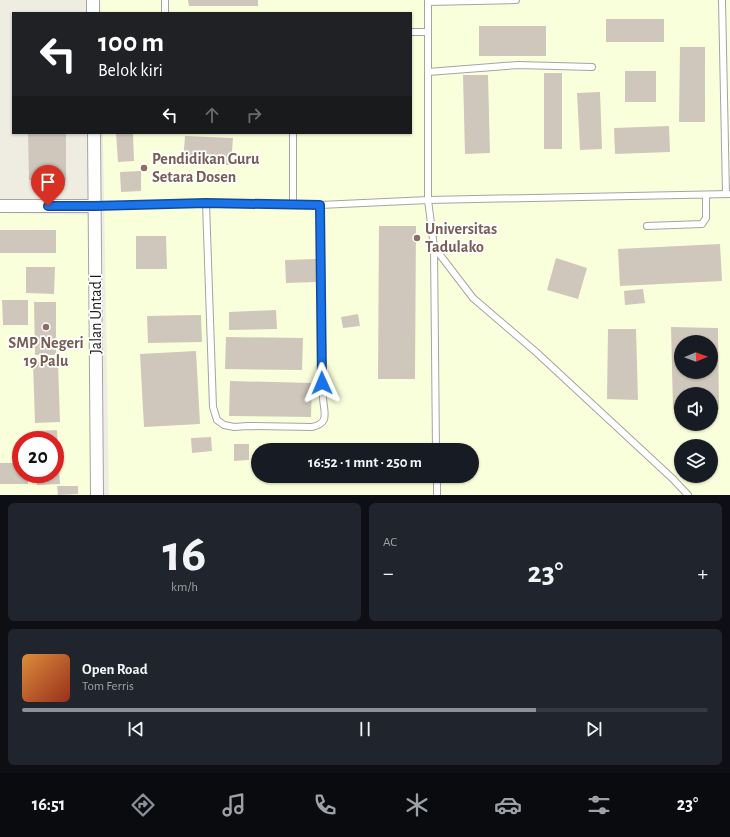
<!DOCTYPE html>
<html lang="id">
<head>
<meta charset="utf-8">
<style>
  :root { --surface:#171b24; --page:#20242c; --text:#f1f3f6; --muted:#9ea1a6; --line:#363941; --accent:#8c9099 }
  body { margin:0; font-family:"Alegreya Sans",sans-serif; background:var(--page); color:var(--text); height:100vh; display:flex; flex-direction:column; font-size:15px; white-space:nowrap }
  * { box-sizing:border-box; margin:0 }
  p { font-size:13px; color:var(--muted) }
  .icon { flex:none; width:22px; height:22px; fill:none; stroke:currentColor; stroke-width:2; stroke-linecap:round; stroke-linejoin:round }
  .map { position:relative; height:495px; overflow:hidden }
  .drawer { display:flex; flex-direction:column; gap:8px; padding:8px; background:#0d0f14; flex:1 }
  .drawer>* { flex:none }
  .top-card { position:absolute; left:12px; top:12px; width:400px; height:122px; border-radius:0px; box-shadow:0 1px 3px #0004; background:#202124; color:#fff; overflow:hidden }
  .needle { width:26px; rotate:89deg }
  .controls { position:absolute; left:674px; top:335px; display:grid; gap:8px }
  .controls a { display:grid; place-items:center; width:44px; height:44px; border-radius:50%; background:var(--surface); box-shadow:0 1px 3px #0004; font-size:20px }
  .speed { position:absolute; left:12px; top:431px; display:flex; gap:8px; font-size:20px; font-weight:700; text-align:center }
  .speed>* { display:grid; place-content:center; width:52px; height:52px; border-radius:50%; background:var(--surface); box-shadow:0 1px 3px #0004; line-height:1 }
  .speed .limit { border:6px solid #d22; background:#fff; color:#111 }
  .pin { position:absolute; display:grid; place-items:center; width:34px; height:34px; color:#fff; margin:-41px -17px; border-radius:50% 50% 50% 0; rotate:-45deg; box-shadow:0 0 4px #0007 }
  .pin .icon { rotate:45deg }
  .me { position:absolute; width:44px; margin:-22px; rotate:359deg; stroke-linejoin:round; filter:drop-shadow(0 0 3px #0008) }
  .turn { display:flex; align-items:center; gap:14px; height:84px; padding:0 20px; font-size:18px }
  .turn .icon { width:52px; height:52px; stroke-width:2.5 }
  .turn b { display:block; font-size:28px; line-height:34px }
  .lanes { display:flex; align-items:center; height:38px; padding:0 20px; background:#0003; justify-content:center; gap:20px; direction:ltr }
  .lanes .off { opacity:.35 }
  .big { font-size:30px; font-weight:700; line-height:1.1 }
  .drawer .card { flex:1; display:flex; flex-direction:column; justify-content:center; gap:6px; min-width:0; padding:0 14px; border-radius:6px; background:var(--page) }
  .drawer .dial { align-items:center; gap:0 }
  .dial b { font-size:52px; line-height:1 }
  .song { display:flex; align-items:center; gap:12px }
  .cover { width:48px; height:48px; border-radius:6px; background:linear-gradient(135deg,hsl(30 70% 55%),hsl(10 70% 35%)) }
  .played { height:4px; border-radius:2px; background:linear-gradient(90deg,var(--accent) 75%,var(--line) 75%) }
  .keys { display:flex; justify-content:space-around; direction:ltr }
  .heat { display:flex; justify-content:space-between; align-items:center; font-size:22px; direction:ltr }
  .drawer .tiles { flex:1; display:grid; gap:8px; grid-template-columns:1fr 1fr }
  .card:last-child { grid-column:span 2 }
  .trip { position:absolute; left:251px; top:443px; width:228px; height:40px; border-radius:20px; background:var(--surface); box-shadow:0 1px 3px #0004; font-weight:700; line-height:40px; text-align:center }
  .tabs { display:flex; height:64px; justify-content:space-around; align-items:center; background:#090b0e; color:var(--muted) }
  .tabs .icon { width:28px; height:28px }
  .tabs .current { color:var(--accent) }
  .tabs b { font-size:18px; color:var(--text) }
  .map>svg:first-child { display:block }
  .education { fill:#faffdb; fill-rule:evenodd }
  .building { fill:#cfc7bb; fill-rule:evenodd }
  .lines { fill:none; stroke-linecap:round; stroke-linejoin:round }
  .service-casing { stroke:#a4a4a4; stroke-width:8 }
  .minor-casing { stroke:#a4a4a4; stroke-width:14 }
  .service { stroke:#fff; stroke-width:6 }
  .minor { stroke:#fff; stroke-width:12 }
  .route-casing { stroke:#114b97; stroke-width:10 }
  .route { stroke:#1a73e8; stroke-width:7 }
  .education-dot { fill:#8d6e63; stroke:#fff; stroke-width:1.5 }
  .labels { text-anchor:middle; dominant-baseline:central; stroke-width:3.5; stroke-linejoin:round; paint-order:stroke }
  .education-label { font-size:16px; font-weight:bold; fill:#785e54; stroke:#fff; text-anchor:start }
  .street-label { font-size:16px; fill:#1d1d1d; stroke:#fff }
</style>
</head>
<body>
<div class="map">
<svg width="730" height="495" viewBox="0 0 730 495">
  <rect width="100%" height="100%" fill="#efede2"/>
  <path class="education" d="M 100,0 L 730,0 L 730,495 L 109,495 L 103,133 L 411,133 L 411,13 L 101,13 ZM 681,342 L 711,342 L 711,372 L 681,372 ZM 681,394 L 711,394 L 711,424 L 681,424 ZM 681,446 L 711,446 L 711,476 L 681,476 ZM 258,450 L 472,450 L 472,476 L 258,476 Z
    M 0,213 L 91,215 L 91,495 L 0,495 ZM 21,440 L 55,440 L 55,474 L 21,474 Z"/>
  <path class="building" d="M 188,0 L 258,0 L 258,6 L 189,6 Z
    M 606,19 L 664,19 L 664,42 L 606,42 Z
    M 479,26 L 546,26 L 546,56 L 479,56 Z
    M 680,47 L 705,47 L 705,122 L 679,122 Z
    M 625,71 L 656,71 L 656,102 L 625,102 Z
    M 544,73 L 562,73 L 562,149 L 544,149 Z
    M 463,75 L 488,75 L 490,153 L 465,154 Z
    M 600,92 L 602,149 L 580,150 L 577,93 Z
    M 669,126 L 670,152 L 615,154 L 614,128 Z
    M 28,133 L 66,133 L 66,180 L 29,180 Z
    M 116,133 L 133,133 L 134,161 L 118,162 Z
    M 185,136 L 233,138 L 231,165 L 183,163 Z
    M 141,171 L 141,191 L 121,192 L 120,172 Z
    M 379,226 L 416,226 L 415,379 L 378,379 Z
    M 0,230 L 56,230 L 56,253 L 0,253 Z
    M 136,236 L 166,236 L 167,269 L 136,269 Z
    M 720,244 L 722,281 L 620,286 L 618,249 Z
    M 556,258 L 587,268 L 578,299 L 547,290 Z
    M 316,259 L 317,282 L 286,283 L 285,260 Z
    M 26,267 L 55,267 L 54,294 L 26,293 Z
    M 643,289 L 645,303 L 625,305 L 624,291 Z
    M 2,300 L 28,300 L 28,325 L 3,325 Z
    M 34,302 L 56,302 L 56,355 L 35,355 Z
    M 276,310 L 277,329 L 229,330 L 229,312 Z
    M 358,314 L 360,326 L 343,328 L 341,317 Z
    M 201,315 L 202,342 L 148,343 L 147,316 Z
    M 671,327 L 718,328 L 719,410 L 711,410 L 711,394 L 681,394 L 681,410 L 673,409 ZM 681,342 L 711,342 L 711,372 L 681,372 Z
    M 608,329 L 636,329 L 638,400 L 607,399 Z
    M 226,337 L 303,338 L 302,370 L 225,369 Z
    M 196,351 L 200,424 L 144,427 L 140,354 Z
    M 33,362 L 58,362 L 60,422 L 35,423 Z
    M 230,381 L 312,383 L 311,417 L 229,416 Z
    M 57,430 L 60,484 L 37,485 L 36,474 L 55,474 L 55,440 L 34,440 L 34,431 Z
    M 211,437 L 212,451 L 192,453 L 191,438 Z
    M 234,444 L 249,444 L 249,460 L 234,461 Z
    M 0,463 L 21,463 L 21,474 L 28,474 L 28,484 L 0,484 Z
    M 57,486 L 78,486 L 78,494 L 58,495 Z"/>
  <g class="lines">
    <defs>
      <path id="service" d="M 165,0 L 165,13
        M 428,0 L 428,200 L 434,247 L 436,450
        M 722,0 L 726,194
        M 428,2 L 516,0
        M 411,32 L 428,32
        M 428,72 L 518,65 L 592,67
        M 206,203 L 213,407 L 217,420 L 224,425 L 234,427 L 248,426 L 312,427 C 330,423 324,413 323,398 L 320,205
        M 293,204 L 293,133
        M 95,206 L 206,203 L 320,205 L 428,200 L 730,194
        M 647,226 L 702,224 L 706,218 L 706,195
        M 434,247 L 473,298 L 536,352 L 673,479 L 688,495
        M 437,476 L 437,495"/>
      <path id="minor" d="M 93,0 L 93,13
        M 94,133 L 97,495
        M 0,206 L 95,206"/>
    </defs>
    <use href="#service" class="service-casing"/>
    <use href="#minor" class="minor-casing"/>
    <use href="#service" class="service"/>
    <use href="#minor" class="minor"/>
  </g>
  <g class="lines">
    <defs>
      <path id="route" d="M 48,206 L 95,206 L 206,203 L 320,205 L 322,383"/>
    </defs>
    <use href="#route" class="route-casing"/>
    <use href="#route" class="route"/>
  </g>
  <g class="education-dot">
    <circle cx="144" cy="168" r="4"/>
    <circle cx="417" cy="238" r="4"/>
    <circle cx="46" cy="327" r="4"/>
  </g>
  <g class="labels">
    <g class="education-label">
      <text x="152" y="159">Pendidikan Guru<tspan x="152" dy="18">Setara Dosen</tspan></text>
      <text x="425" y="229">Universitas<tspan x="425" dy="18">Tadulako</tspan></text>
      <text x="46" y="343" text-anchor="middle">SMP Negeri<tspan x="46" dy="18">19 Palu</tspan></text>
    </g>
    <g class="street-label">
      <text transform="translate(96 314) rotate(-90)">Jalan Untad I</text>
    </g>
  </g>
</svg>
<div class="controls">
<a><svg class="needle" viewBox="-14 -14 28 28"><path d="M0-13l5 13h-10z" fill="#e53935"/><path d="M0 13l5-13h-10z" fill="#9ea1a6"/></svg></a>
<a><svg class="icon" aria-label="sound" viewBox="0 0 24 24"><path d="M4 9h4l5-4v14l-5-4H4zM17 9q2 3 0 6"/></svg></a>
<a><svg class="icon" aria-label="layers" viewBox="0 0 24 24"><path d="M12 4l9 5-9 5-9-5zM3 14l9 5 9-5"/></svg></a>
</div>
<div class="speed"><div class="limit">20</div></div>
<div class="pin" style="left:48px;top:206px;background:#d93025"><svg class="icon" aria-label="arrive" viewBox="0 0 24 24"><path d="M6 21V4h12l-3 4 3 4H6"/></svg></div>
<svg class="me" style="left:322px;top:383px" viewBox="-20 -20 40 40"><path d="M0-17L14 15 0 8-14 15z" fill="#1a73e8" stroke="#fff" stroke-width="4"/></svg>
<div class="trip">16:52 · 1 mnt · 250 m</div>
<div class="top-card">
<div class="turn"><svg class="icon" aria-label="left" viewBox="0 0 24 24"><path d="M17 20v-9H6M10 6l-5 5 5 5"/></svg><div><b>100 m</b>Belok kiri</div></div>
<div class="lanes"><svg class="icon" aria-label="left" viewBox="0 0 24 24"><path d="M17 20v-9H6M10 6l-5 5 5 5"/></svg><svg class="icon off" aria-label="ahead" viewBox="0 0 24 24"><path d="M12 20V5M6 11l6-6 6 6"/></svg><svg class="icon off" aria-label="right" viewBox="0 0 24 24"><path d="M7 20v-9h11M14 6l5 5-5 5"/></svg></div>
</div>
</div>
<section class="drawer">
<div class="tiles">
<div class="card dial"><b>16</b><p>km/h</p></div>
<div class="card"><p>AC</p>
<div class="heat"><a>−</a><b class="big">23°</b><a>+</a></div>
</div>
<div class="card">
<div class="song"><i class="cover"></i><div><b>Open Road</b><p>Tom Ferris</p></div></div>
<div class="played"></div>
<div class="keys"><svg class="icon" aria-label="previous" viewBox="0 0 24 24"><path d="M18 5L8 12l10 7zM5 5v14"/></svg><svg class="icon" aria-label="pause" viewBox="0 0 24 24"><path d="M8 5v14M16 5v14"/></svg><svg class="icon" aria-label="next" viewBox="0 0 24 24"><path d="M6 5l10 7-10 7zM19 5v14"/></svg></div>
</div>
</div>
</section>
<nav class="tabs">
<b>16:51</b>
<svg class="icon current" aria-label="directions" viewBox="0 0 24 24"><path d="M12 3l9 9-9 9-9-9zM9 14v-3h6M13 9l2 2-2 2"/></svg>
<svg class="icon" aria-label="music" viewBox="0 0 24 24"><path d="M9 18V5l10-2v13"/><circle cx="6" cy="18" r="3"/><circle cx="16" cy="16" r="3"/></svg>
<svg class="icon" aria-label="phone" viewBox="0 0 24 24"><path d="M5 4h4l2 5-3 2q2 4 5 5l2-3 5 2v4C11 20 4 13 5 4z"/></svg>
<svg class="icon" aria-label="climate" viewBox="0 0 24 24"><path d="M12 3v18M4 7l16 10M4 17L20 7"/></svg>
<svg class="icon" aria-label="car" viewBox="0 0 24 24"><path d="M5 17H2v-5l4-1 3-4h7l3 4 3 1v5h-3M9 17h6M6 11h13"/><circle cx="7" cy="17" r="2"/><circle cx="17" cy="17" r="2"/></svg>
<svg class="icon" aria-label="filters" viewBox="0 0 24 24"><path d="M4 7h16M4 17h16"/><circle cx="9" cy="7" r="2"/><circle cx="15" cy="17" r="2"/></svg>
<b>23°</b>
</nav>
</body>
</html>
